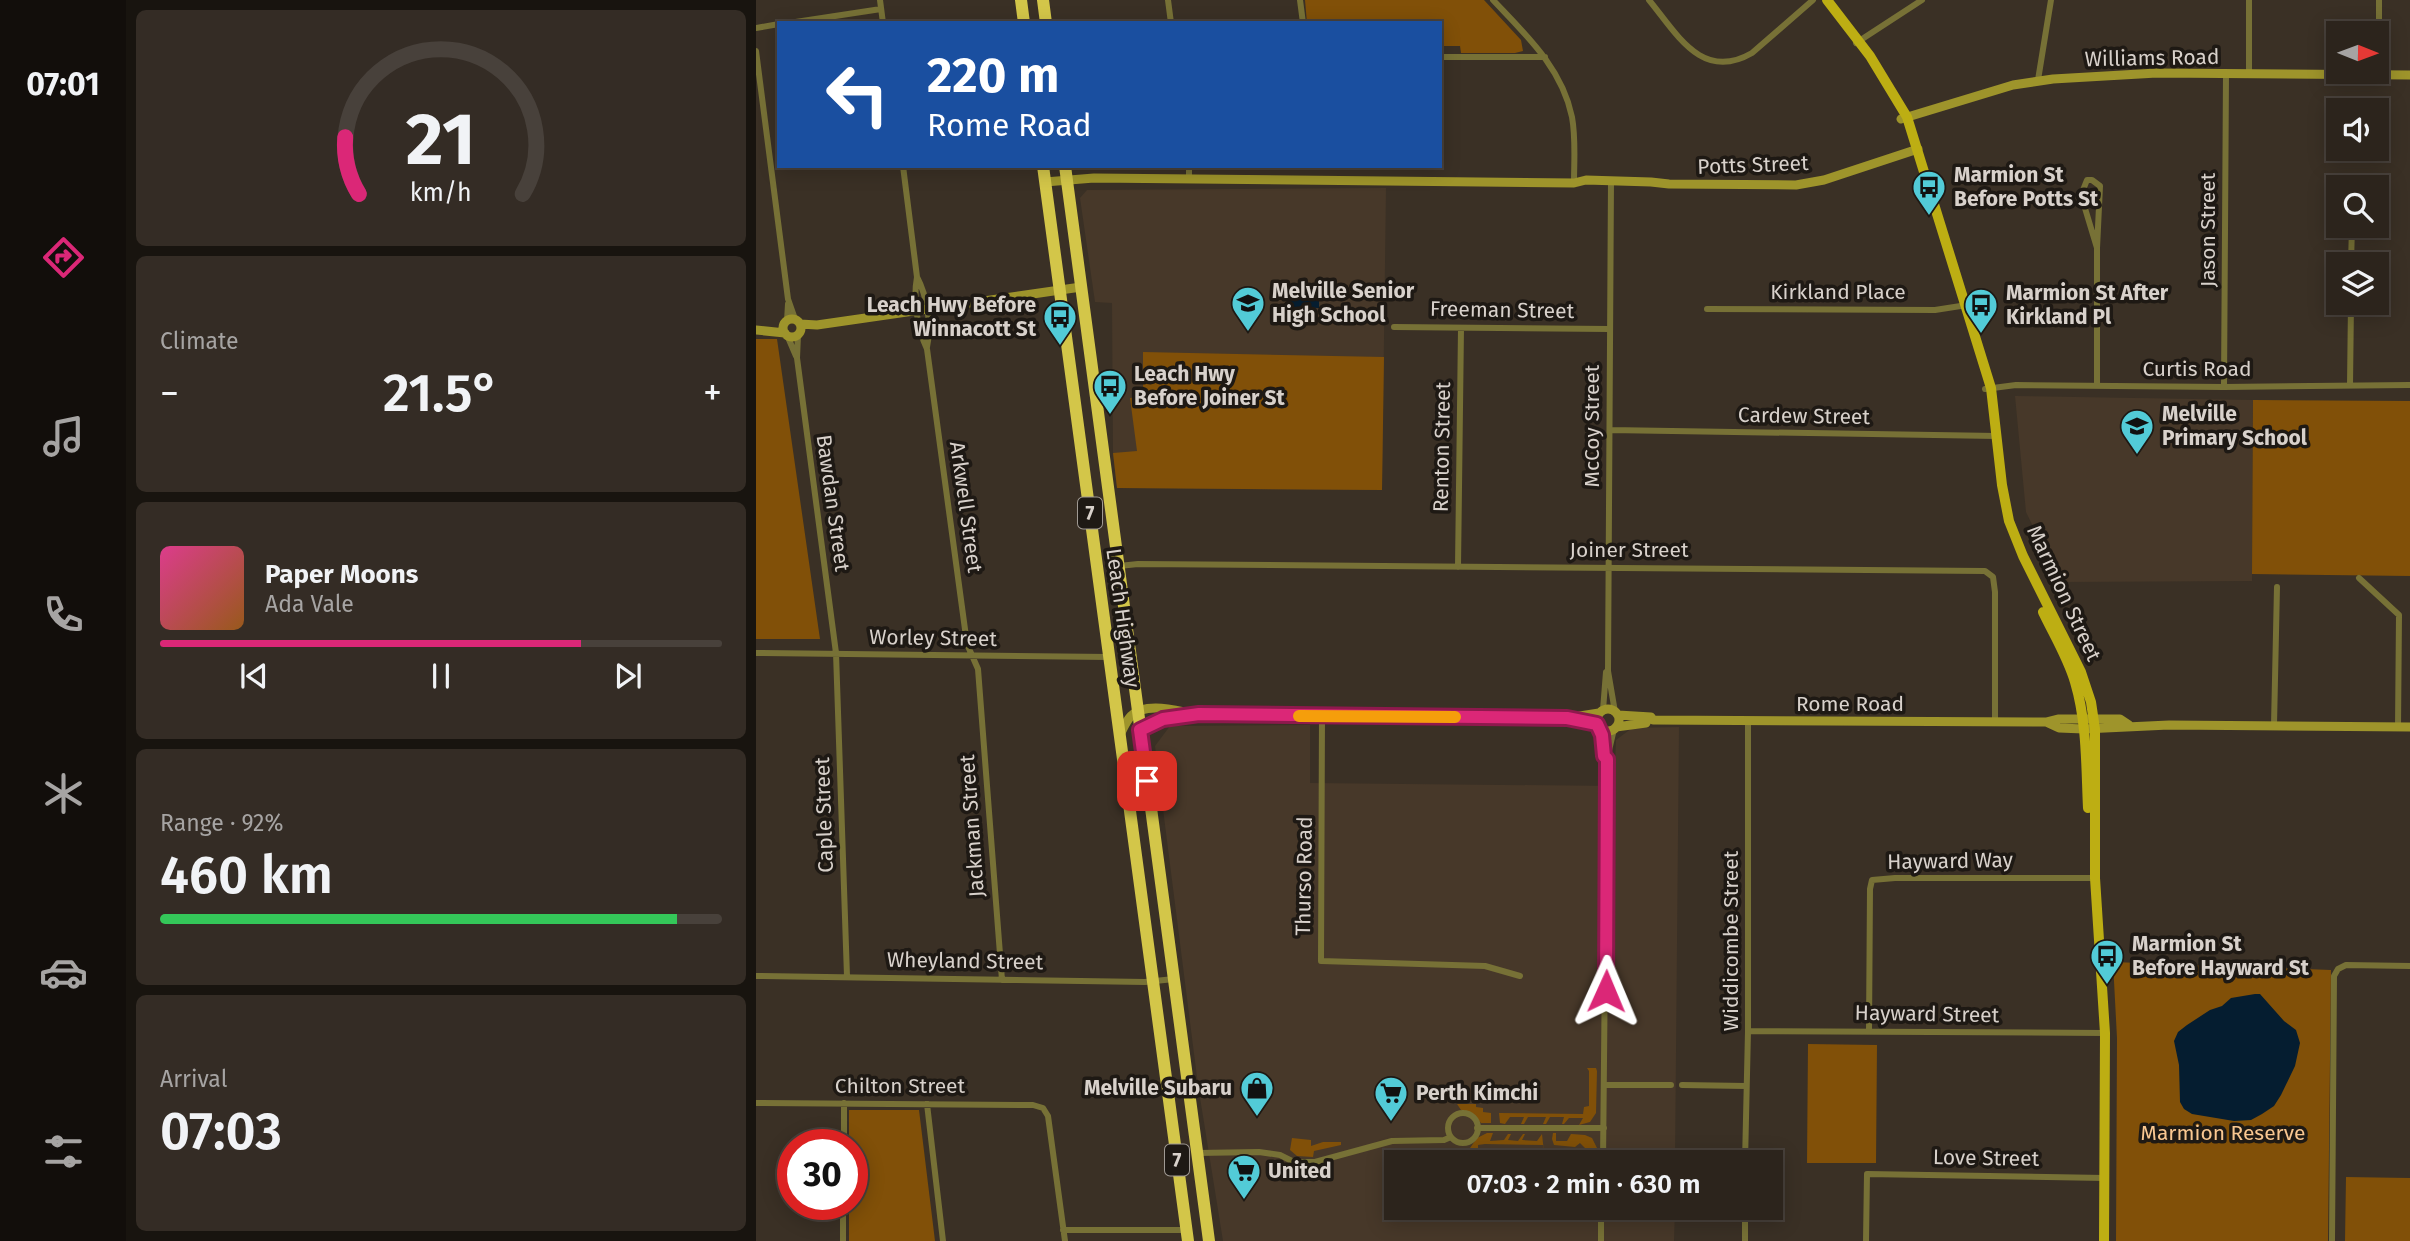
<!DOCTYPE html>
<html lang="en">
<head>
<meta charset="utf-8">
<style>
  :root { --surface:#2c241c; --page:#342c25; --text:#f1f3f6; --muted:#a6a4a3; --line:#48413b; --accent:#db2777 }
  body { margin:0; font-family:"Fira Sans",sans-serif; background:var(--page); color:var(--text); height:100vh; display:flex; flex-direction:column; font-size:26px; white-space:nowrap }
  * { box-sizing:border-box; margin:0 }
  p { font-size:23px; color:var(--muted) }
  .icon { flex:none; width:38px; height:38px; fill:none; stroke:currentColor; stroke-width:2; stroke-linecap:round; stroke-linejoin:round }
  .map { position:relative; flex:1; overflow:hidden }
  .details { display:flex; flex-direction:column; gap:10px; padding:10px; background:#18140f; width:630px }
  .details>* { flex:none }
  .banner { position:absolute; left:21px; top:21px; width:665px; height:147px; border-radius:0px; box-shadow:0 4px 18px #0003,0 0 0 2px var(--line); background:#1a4fa0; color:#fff; overflow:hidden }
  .needle { width:46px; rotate:91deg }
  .buttons { position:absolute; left:1570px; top:21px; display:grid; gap:14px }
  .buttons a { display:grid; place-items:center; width:63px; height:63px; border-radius:0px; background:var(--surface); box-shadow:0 4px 18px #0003,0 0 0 2px var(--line); font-size:35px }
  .speed { position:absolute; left:21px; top:1129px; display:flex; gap:14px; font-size:35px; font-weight:700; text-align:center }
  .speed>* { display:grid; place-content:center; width:91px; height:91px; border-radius:50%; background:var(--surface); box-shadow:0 4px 18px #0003,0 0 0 2px var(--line); line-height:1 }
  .speed .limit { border:10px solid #d22; background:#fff; color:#111 }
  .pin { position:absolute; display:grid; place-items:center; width:60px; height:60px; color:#fff; margin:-30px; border-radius:14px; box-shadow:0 4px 10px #0006 }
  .me { position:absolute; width:77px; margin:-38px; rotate:1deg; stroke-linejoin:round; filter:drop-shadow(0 0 5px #0008) }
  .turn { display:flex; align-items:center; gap:24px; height:147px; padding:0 35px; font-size:32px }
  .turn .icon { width:91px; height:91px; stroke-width:2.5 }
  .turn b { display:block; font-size:49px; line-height:60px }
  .big { font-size:52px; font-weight:600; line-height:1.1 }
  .details .widget { flex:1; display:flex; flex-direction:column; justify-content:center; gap:10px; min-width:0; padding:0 24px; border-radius:10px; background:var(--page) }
  .details .dial { align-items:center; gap:0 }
  .dial svg { height:182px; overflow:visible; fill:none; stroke:var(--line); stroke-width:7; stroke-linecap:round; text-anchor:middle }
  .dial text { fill:var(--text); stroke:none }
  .song { display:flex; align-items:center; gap:21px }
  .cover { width:84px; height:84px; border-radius:10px; background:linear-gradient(135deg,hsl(330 70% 55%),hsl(30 70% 35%)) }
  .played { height:7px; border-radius:4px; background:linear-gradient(90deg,var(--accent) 75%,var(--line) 75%) }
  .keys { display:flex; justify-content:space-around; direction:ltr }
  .heat { display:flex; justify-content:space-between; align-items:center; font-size:38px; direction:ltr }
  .charge { height:10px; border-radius:5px; background:linear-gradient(90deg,#34c759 92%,var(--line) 0) }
  .trip { position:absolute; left:628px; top:1150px; width:399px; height:70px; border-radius:0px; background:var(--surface); box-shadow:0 4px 18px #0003,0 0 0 2px var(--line); font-weight:600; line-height:70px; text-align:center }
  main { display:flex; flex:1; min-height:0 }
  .menu { display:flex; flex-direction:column; width:126px; justify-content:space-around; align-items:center; background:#120e0b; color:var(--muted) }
  .menu .icon { width:49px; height:49px }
  .menu .selected { color:var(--accent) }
  .menu b { font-size:32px; color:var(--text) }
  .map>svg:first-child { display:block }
  .built { fill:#473829 }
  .green { fill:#815008 }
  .water { fill:#051d30 }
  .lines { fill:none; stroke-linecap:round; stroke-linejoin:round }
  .street { stroke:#777136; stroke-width:6 }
  .secondary { stroke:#9e942b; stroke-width:9 }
  .primary { stroke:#bdae13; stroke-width:10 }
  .highway { stroke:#d3c649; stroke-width:12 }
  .route-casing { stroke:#8e194d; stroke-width:18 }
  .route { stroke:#db2777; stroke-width:12 }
  .slow { stroke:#f59e0b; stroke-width:12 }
  .labels { text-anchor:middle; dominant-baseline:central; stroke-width:7; stroke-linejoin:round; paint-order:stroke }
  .shield { fill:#1e1914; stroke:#a09a94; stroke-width:2 }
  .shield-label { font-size:19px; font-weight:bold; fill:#d8d1cb }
  .street-label { font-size:21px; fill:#d8d1cb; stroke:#1e1914 }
  .poi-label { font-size:21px; font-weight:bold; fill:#d8d1cb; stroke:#1e1914; text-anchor:start }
  .park-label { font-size:21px; fill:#f9c791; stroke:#1e1914 }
</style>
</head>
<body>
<main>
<nav class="menu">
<b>07:01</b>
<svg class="icon selected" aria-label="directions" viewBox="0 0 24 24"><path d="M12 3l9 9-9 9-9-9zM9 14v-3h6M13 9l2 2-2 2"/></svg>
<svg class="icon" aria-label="music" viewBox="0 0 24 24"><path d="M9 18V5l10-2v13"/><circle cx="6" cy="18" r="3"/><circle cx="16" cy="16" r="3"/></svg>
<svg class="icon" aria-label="phone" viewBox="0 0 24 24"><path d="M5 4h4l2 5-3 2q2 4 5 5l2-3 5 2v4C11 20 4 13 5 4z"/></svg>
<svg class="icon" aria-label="climate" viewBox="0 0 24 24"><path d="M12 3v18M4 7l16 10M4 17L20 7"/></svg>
<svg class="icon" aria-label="car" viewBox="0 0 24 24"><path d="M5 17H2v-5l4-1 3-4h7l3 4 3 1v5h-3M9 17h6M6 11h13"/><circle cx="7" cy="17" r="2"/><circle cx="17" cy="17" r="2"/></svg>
<svg class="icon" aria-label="filters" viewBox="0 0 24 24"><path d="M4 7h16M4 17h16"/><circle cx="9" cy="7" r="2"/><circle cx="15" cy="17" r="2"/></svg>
</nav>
<section class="details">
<div class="widget dial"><svg viewBox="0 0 100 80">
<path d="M14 69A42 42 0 1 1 86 69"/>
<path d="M14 69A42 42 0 0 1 8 44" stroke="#db2777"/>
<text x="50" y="56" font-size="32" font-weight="700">21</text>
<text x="50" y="72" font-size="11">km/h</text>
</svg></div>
<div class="widget"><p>Climate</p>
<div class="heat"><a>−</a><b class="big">21.5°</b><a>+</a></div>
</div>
<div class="widget">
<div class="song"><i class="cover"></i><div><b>Paper Moons</b><p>Ada Vale</p></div></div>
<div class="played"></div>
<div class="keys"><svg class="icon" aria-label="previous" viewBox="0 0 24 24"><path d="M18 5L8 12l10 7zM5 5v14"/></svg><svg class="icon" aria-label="pause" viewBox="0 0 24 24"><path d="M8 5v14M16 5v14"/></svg><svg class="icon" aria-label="next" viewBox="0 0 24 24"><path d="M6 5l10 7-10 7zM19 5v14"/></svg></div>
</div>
<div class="widget"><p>Range · 92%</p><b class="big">460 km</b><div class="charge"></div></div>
<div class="widget"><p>Arrival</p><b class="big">07:03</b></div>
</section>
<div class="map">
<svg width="1654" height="1241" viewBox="0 0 1654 1241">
  <rect width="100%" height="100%" fill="#3a3025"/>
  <path class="built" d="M 630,188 L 626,490 L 361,488 L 357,453 L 356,303 L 339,302 L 324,198 L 331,190 Z
    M 1259,396 L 1497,400 L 1496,581 L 1304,582 L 1270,512 Z
    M 554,725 L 554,783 L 858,786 L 860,740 L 876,728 L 923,727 L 919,1162 L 640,1162 L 640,1208 L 919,1208 L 918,1241 L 467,1241 L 442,1085 L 399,746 L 414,726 Z"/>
  <path class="green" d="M 549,0 L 728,0 L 765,40 L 767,51 L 759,53 L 705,53 L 704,46 L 685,46 L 684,52 L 684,23 L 551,23 Z
    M 0,339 L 21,339 L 64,639 L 0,639 Z
    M 387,352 L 628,357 L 626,490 L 361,488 L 357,453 L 381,451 L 374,398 L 387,396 Z
    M 1497,400 L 1654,401 L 1654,576 L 1496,574 Z
    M 1357,962 L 1575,970 L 1572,1241 L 1360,1241 L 1361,1038 Z
    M 1052,1044 L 1121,1045 L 1120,1163 L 1051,1163 Z
    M 831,1068 L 840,1068 L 841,1071 L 840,1113 L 834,1122 L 823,1125 L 827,1118 L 813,1118 L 808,1124 L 806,1124 L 808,1117 L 794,1117 L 790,1124 L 787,1124 L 790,1117 L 772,1117 L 768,1124 L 765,1124 L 768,1117 L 754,1117 L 749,1124 L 744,1123 L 743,1113 L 827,1114 L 828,1107 L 833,1106 L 833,1071 Z
    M 701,1104 L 720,1104 L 720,1107 L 727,1108 L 727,1112 L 735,1113 L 735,1123 L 725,1123 L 716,1113 L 705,1110 Z
    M 93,1110 L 163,1110 L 179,1241 L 93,1241 L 93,1204 L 96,1204 L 96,1144 L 93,1144 Z
    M 731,1133 L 737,1133 L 734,1141 L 748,1140 L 752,1134 L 755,1134 L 752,1140 L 762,1141 L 767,1134 L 769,1134 L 766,1140 L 781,1141 L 786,1134 L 788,1152 L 787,1145 L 729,1144 L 722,1145 L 722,1151 L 712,1151 L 721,1138 Z
    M 797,1133 L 800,1133 L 800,1141 L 811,1141 L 815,1134 L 829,1135 L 836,1138 L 841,1148 L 841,1162 L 832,1162 L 832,1155 L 827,1155 L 831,1150 L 824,1143 L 819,1147 L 798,1145 L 796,1139 Z
    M 536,1138 L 555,1140 L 555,1146 L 567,1142 L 585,1142 L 585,1145 L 558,1151 L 557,1157 L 541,1156 L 534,1150 Z
    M 1590,1177 L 1654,1178 L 1654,1241 L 1589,1241 Z"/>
  <path class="water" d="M 532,288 L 563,289 L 563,308 L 532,307 Z
    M 1499,994 L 1504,994 L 1528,1021 L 1540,1030 L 1544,1043 L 1539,1066 L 1525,1095 L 1518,1106 L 1506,1114 L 1495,1120 L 1478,1121 L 1436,1114 L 1428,1109 L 1424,1102 L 1423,1065 L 1418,1041 L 1422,1032 L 1431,1025 L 1454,1010 L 1466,1006 L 1475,998 Z"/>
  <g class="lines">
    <path class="street" d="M 124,0 L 127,23
      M 412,0 L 415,23
      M 544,0 L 547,23
      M 737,0 C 770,35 806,68 816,117 C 820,139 818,161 818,183
      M 893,0 C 921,34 946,82 996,53 L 1057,0
      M 1493,0 L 1493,74
      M 33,23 L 125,9
      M 0,28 L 23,24
      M 1100,43 L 1166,0
      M 0,51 L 32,299 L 39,319
      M 684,57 L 789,57
      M 1623,75 L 1623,0
      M 1282,80 L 1295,0
      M 147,166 L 161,277 C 171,296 176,325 171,347
      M 1596,178 L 1596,187
      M 433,179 L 433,166
      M 855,181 L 852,671 L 859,712
      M 1341,248 L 1325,195 L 1331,180 L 1336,180 L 1344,186 L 1341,248 L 1341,386
      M 1595,264 L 1596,226
      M 161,277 C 157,299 161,328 171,349 L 211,644 L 222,669 L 246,980
      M 951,309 L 1179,310 L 1211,305
      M 31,321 L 32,304
      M 638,327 L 853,329
      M 31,335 L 40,356
      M 42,335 L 41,358 L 80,653 L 91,976
      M 1594,385 L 1595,303
      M 1468,387 L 1470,74
      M 1229,389 L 1260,385 L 1468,387 L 1654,385
      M 854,430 L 1241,436
      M 363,566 L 382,564 L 1229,571 L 1237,577 L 1239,592 L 1239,722
      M 702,567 L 705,328
      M 1603,578 L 1643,615 L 1642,727
      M 0,653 L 353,657
      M 847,710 L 850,672 L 852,671
      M 566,716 L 565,961 L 729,966 L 764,976
      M 1518,725 L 1521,587
      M 845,729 L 848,756 L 851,759
      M 0,976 L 389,982 L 418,979
      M 992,1031 L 1349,1033
      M 1113,1031 L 1114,889 L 1116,880 L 1139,878 L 1339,878
      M 849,1085 L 915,1085
      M 926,1085 L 990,1086
      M 0,1103 L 277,1105 L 287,1108 L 292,1116 L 309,1241
      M 171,1104 L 187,1241
      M692 1128a15 15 0 1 1 30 0a15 15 0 1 1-30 0Z
      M 721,1128 L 848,1128
      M 88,1144 L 88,1103
      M 441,1153 L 503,1152 L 524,1155 L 538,1162 L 559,1162 L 636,1141 L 688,1140 L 695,1137
      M 847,1162 L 851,759 L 858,729
      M 989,1162 L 992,1031 L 992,720
      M 307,1230 L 430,1230
      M 87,1241 L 87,1204
      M 845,1241 L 845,1208
      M 989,1241 L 989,1208
      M 1110,1241 L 1111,1174 L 1349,1178
      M 1576,1241 L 1578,976 L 1582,969 L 1590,965 L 1654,966"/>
    <path class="secondary" d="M 1145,119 L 1257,85 L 1297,79 L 1401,73 L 1654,75
      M 289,182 L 338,178 L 818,183 L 830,180 L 895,182 L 913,184 L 1040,185 L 1068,180 L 1162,149
      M27 328a9 9 0 1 1 18 0a9 9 0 1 1-18 0Z
      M 44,324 L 61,325 L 325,287
      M 0,330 L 29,333
      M841 720a11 11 0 1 1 22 0a11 11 0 1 1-22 0Z
      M 862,715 L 895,717 L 897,720 L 1290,722 L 1302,719 L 1364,719 L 1373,725
      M 815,720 L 841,724
      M 1290,722 L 1303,728 L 1328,729 L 1413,725 L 1654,727
      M 860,727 L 890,723
      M 384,730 L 407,719 L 443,714 L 811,718 L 843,713
      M 364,735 C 367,729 370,721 375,716 C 389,702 418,710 434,713"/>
    <path class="primary" d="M 1071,0 L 1114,56 L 1151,117 L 1235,388 L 1246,485 L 1253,521 L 1267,556 L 1325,672 L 1335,702 L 1339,729 L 1339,878 L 1349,1033 L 1348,1241
      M 1287,612 C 1298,635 1312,658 1319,682 C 1331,722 1330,766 1332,808"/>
    <path class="highway" d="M 265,0 L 268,23
      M 287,0 L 290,23
      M 287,166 L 432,1241
      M 309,166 L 453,1241"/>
  </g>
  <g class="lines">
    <defs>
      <path id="route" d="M 391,781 L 384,730 L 407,719 L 443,714 L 811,718 L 841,724 L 846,735 L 848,756 L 851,759 L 850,991"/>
    </defs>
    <use href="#route" class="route-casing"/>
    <use href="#route" class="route"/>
    <path class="slow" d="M 543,716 L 699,717"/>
  </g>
  <defs>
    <symbol id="bus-pin" viewBox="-11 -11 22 30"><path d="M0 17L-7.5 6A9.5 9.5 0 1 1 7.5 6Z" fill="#52cbd7" stroke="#1e1914"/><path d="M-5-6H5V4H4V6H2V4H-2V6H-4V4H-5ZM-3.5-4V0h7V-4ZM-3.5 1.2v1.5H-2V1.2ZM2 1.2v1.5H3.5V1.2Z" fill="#111"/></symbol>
    <symbol id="school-pin" viewBox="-11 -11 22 30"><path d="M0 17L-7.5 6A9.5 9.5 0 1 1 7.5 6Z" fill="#52cbd7" stroke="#1e1914"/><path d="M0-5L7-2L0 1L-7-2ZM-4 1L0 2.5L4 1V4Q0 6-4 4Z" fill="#111"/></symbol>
    <symbol id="shop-pin" viewBox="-11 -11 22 30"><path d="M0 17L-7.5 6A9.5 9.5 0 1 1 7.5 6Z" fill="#52cbd7" stroke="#1e1914"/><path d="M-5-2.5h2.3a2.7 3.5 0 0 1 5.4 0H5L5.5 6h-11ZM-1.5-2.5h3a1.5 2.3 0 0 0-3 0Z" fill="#111"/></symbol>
    <symbol id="supermarket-pin" viewBox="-11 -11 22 30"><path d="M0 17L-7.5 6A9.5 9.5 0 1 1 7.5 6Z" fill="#52cbd7" stroke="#1e1914"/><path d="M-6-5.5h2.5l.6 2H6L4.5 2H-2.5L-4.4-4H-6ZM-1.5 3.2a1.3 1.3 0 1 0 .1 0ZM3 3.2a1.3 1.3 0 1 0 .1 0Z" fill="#111"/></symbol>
  </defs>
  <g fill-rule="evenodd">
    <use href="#bus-pin" x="1154" y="168" width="38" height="52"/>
    <use href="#school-pin" x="473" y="284" width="38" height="52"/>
    <use href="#bus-pin" x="1206" y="286" width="38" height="52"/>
    <use href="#bus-pin" x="285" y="298" width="38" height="52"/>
    <use href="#bus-pin" x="335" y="367" width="38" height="52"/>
    <use href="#school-pin" x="1362" y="407" width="38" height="52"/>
    <use href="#bus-pin" x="1332" y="937" width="38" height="52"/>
    <use href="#shop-pin" x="482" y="1069" width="38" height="52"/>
    <use href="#supermarket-pin" x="616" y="1074" width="38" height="52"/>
    <use href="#supermarket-pin" x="469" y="1152" width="38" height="52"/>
  </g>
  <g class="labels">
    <g class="shield">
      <rect x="322" y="497.5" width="24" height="31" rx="5"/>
      <rect x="409" y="1144.5" width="24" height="31" rx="5"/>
    </g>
    <g class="shield-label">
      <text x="334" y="513">7</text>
      <text x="421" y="1160">7</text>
    </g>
    <g class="street-label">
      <text transform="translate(1396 58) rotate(-1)">Williams Road</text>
      <text transform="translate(997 165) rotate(-2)">Potts Street</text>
      <text transform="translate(1452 230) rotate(-90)">Jason Street</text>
      <text x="1082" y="292">Kirkland Place</text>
      <text transform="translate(746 310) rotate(1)">Freeman Street</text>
      <text x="1441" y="369">Curtis Road</text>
      <text transform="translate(1048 416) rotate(1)">Cardew Street</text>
      <text transform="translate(836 426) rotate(-90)">McCoy Street</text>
      <text transform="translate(686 447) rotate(-89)">Renton Street</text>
      <text transform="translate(77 503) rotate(82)">Bawdan Street</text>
      <text transform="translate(210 507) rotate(82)">Arkwell Street</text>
      <text x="873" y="550">Joiner Street</text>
      <text transform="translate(1308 593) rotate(65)">Marmion Street</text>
      <text transform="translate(367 618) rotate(82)">Leach Highway</text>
      <text transform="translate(177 638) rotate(1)">Worley Street</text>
      <text x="1094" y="704">Rome Road</text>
      <text transform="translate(68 815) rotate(-92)">Caple Street</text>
      <text transform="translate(216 826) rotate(-94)">Jackman Street</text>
      <text transform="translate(1194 861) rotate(-1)">Hayward Way</text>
      <text transform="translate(548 876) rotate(-89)">Thurso Road</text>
      <text transform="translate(975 941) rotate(-90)">Widdicombe Street</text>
      <text transform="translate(209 961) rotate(1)">Wheyland Street</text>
      <text transform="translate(1171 1014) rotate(1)">Hayward Street</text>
      <text x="144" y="1086">Chilton Street</text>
      <text transform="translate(1230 1158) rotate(1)">Love Street</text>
    </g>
    <g class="poi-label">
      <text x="1198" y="175">Marmion St<tspan x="1198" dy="24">Before Potts St</tspan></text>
      <text x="516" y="291">Melville Senior<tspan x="516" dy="24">High School</tspan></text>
      <text x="1250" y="293">Marmion St After<tspan x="1250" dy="24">Kirkland Pl</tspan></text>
      <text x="280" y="305" text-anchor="end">Leach Hwy Before<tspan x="280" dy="24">Winnacott St</tspan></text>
      <text x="378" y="374">Leach Hwy<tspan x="378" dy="24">Before Joiner St</tspan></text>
      <text x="1406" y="414">Melville<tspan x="1406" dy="24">Primary School</tspan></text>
      <text x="1376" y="944">Marmion St<tspan x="1376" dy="24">Before Hayward St</tspan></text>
      <text x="476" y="1088" text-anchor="end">Melville Subaru</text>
      <text x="660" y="1093">Perth Kimchi</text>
      <text x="512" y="1171">United</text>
    </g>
    <g class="park-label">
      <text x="1467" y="1133">Marmion Reserve</text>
    </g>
  </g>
</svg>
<div class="buttons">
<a><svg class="needle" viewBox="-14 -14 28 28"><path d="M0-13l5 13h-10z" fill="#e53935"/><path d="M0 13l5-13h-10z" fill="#a6a4a3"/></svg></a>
<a><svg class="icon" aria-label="sound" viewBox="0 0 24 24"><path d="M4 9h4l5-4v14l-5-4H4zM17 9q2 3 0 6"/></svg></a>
<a><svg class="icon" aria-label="search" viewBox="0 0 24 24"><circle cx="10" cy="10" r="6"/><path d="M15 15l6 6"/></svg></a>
<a><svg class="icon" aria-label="layers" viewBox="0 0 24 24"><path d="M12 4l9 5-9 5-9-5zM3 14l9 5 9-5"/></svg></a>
</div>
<div class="speed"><div class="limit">30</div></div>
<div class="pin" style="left:391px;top:781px;background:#d93025"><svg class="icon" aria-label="arrive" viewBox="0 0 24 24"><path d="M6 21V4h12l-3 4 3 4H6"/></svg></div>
<svg class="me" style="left:850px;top:991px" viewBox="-20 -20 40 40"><path d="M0-17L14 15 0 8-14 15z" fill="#db2777" stroke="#fff" stroke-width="4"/></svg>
<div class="trip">07:03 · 2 min · 630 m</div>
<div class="banner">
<div class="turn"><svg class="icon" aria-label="left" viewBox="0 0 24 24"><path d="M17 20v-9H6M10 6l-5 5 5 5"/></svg><div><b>220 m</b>Rome Road</div></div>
</div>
</div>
</main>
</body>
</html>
